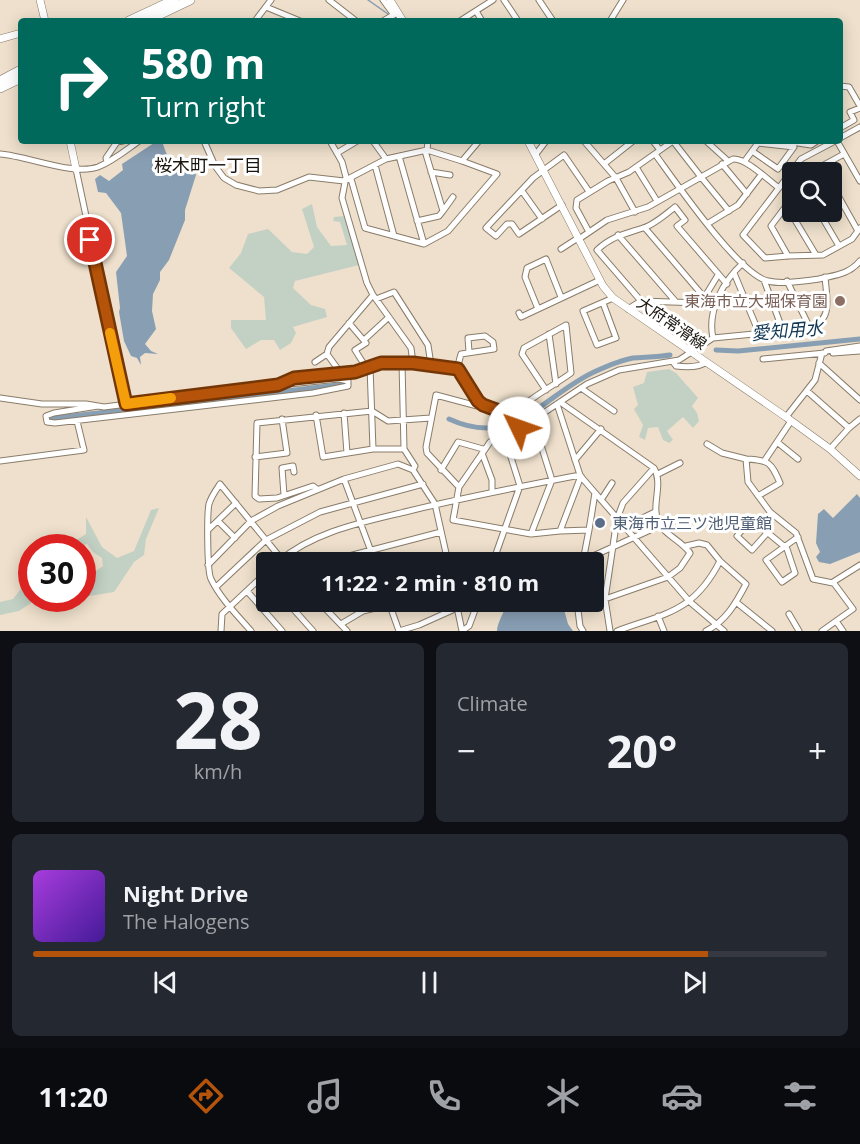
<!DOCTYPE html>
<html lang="en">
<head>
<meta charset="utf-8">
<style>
  :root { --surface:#171b24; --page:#242831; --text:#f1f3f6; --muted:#9ea1a6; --line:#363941; --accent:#b45309 }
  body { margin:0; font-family:"Open Sans","Noto Sans JP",sans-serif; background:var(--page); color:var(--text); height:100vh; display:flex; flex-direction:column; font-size:22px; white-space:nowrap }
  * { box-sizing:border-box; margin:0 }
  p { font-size:20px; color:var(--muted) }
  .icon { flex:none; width:33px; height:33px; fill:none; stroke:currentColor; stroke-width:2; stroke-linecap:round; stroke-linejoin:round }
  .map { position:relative; height:631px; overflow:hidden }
  .panel { display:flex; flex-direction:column; gap:12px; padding:12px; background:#0d0f14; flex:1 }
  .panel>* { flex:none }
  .hud { position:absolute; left:18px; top:18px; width:825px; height:126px; border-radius:6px; box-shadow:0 3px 15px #0003; background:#00695c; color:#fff; overflow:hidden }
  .controls { position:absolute; left:782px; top:162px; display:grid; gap:12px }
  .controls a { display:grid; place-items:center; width:60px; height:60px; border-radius:6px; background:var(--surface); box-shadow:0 3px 15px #0003; font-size:30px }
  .speed { position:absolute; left:18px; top:534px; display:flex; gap:12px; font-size:30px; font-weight:700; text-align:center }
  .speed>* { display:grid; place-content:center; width:78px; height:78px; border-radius:50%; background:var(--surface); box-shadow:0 3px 15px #0003; line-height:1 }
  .speed .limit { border:9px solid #d22; background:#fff; color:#111 }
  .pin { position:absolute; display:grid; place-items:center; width:51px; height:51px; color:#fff; margin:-26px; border:3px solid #fff; border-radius:50%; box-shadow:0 2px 6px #0007 }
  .me { position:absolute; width:66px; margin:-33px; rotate:312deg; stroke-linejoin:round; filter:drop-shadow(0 0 4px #0008) }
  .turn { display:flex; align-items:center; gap:21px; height:126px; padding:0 24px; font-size:27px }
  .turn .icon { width:78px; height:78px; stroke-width:2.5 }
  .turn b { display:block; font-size:42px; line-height:51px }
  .big { font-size:45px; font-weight:700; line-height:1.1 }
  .panel .card { flex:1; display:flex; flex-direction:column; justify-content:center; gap:9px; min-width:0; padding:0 21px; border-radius:9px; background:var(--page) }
  .panel .dial { align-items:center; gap:0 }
  .dial b { font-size:78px; line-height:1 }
  .song { display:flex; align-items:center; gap:18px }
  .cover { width:72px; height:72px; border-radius:9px; background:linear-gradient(135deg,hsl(280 70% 55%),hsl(260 70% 35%)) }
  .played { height:6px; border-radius:3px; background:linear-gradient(90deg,var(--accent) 85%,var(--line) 85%) }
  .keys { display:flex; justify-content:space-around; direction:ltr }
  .heat { display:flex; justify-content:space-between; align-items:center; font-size:33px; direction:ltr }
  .panel .tiles { flex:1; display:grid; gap:12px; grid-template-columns:1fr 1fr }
  .card:last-child { grid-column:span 2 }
  .trip { position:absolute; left:256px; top:552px; width:348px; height:60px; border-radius:6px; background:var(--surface); box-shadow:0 3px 15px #0003; font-weight:700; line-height:60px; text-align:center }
  .tabs { display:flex; height:96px; justify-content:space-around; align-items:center; background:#090b0e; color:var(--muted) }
  .tabs .icon { width:42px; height:42px }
  .tabs .current { color:var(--accent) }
  .tabs b { font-size:27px; color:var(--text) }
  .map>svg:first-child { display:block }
  .green { fill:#c3d1c4 }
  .water { fill:#889eb3 }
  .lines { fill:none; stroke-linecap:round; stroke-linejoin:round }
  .stream { stroke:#889eb3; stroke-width:1.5 }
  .canal { stroke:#889eb3; stroke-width:5 }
  .street-casing { stroke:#897c6a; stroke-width:7 }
  .secondary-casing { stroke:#897c6a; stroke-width:8 }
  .highway-casing { stroke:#897c6a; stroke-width:10 }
  .street { stroke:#fff; stroke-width:5 }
  .secondary { stroke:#fff; stroke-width:7 }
  .highway { stroke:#fff; stroke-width:9 }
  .route-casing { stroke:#753606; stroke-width:15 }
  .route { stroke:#b45309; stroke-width:10 }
  .slow { stroke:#f59e0b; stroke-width:10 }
  .education-dot { fill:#8d6e63; stroke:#fff; stroke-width:2 }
  .service-dot { fill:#5c6f8a; stroke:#fff; stroke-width:2 }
  .labels { text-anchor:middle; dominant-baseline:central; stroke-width:6; stroke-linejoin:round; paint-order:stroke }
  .education-label { font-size:16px; fill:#785e54; stroke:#fff; text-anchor:end }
  .street-label { font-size:16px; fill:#19140d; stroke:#fff }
  .service-label { font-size:16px; fill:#4e5e75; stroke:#fff; text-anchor:start }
  .neighbourhood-label { font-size:18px; fill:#19140d; stroke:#fff }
  .water-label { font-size:18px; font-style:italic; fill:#113756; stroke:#fff }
</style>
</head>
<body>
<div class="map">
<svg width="860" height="631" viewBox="0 0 860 631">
  <rect width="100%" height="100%" fill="#eee0cc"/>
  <path class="green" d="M 312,204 L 317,227 L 331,246 L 347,245 L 340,222 L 333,221 L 334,217 L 345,216 L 359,265 L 295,281 L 293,288 L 311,305 L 325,309 L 327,317 L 293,327 L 296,333 L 291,343 L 280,350 L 274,340 L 261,340 L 246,349 L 231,328 L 231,320 L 266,320 L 264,297 L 229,268 L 241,253 L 248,234 L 268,229 L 292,252 L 307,254 L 314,247 L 302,209 Z
    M 669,369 L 676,373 L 698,398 L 692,406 L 697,413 L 699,421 L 693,428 L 683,417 L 667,431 L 673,440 L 669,443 L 663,440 L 658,427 L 648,428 L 645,440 L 639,437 L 643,425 L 634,409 L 638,405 L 633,387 L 644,383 L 647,372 Z
    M 159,508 L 146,539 L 144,555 L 134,562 L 114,592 L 83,597 L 83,575 L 90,575 L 103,566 L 102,558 L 93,552 L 87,544 L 76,547 L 75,541 L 86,534 L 86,517 L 102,547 L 117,558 L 134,551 L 151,510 Z
    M 27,581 L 31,586 L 32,598 L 37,599 L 19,611 L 0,615 L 0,602 L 13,599 Z"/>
  <path class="water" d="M 157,141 L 162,141 C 168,161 173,167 194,170 L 196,175 L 185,210 L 185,220 L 169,260 L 160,272 L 160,280 L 153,294 L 152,311 L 156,329 L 145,344 L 151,351 L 158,354 L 145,353 L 140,357 L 141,365 L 137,358 L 131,356 L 124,341 L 119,312 L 120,308 L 116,272 L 127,256 L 121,213 L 106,193 L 98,192 L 95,179 L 100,175 L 109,181 L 123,170 L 122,164 Z
    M 857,494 L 860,498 L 860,552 L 830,564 L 819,562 L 816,557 L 820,552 L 816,543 L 818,514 L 824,509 L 833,518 Z
    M 526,553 L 562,554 L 569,561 L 568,562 L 522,562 Z
    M 508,602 L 562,602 L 568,624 L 573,631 L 497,631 C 497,623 505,610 508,602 Z"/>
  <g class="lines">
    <path class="stream" d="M 368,0 L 388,14"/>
    <path class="canal" d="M 716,350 L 738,351 L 860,339
      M 47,419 L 347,384
      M 449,419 C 514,449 541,397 594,372 C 605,367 621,360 633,358 C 645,357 658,357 670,355"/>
    <defs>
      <path id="street" d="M 329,0 L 356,21
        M 383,0 L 394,15
        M 504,0 L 518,21
        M 539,0 L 553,21
        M 266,7 L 300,21
        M 476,11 L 482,21
        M 255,21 L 271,0
        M 383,21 L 395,14
        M 460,21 L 493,0
        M 610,21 L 623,0
        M 840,86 L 849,87 L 860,106
        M 840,128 L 854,120 L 850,112 L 860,108
        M 840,138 L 860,127
        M 204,141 L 215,166 L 224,178 L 236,185 L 259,191 L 277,190 L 309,177 L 344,181 L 386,159 L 427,150 L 462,161 L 497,174 L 448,231 L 424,244 L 365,228 L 351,179
        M 373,141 L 386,159
        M 584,141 L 616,178 L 635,212
        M 653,141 L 660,150
        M 706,141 L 727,160
        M 785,141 L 811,145 L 817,141
        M 835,141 L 801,159 L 743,235 L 765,258 L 788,256 L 823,255 L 852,239 L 860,228
        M 837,141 L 860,181
        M 427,150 L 428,141
        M 337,153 L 357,141
        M 0,154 C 28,156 73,176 98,167 C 113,161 126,150 139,141
        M 536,154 L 546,141
        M 655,154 C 674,180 739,275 768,281 C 780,284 806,281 819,279 C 835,275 848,275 860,261
        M 399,156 L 424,244
        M 462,161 L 479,141
        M 107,162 L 106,158 L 117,142 L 123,141
        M 744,162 L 758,143 L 794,147 L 778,169 L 752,151
        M 604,164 L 633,141
        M 722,164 L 747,194
        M 375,165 L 394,236
        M 636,167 L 657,201
        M 76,169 L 126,404
        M 431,172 L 450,175
        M 811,172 L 844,154
        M 701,177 L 729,211
        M 831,183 L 858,231
        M 522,191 L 542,219
        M 562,205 L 519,234 L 512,224 L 507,224 L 496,236 L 486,228 L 533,178 L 564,155 L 588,190
        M 786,205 L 816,255
        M 443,211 L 453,197
        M 819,212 L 839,246
        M 417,221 L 439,216 L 443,211 L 425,151
        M 707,224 L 738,205 L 761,175
        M 645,228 L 704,297
        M 589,232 L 576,208 L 577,200 L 608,181 L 629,172 L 673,141 L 701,177
        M 618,235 L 676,302
        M 579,239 L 607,220 L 648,207 L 733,159 C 746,158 768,180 779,188
        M 561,249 L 578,238
        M 788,256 L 771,226 L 792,198
        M 734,273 L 759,333
        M 764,280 L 783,331
        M 787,281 L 810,328
        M 376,299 L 394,292 L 428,345 L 431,365
        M 641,301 L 597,250 C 612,236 625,234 643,228 C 654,225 666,214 675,207 L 685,220 L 677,226 L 727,284
        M 603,303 L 616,338 L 597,345 L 583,311 L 613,298
        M 538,309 L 525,277 L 527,268 L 546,259 L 561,297
        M 628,309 L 641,301 L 701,303 L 718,275
        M 519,313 L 521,317 L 600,280
        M 349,323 L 366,343 L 355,350 L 367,369
        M 549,334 L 556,384
        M 713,338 C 707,311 723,281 743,263
        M 364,340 L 389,317
        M 833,353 L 860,351
        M 327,354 L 340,372
        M 763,359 L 825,353 L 826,351 L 860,346
        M 315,362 L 327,354 L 329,347 L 373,295
        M 673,362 L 676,366 C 685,367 699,368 706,362
        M 402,363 L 404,449 L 415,466 L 413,470
        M 413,363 L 458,369 L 483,405
        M 819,363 L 860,400
        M 370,367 L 373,449 L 404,449
        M 457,369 L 461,354 L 494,349 L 493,342 L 485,336 L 468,338 L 469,352
        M 581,388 L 614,411
        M 807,391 L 849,428
        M 0,398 L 42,404 L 86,404 L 104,407 L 278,385 L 294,378 L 355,372 L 382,363 L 413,363 L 411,348 L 373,295 L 367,283 L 342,198 L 346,177 L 342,162 L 330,141
        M 560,402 L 654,468 C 664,485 650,506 659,524 C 663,533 683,542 690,553 L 680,568 L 668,577 L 605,599
        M 557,404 L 580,475 L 583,479 L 690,602 L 724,631
        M 98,406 L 54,413 L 46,416 L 47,422 L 55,423 L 313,393 L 348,386 L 348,381 L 339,379 L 279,385
        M 344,413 L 347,453
        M 316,415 L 323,457 L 373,449
        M 513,416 C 528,398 552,387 571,373 L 566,325 L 524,348 L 522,354 L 546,390
        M 786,417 L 815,380 L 822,353
        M 777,442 L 798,459
        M 707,444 L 722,453 L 746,459 L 748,482 L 770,512 L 796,533 L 813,579 L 833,583
        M 830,449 L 849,428 L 860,419
        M 482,453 L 492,480 L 492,492
        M 255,457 L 287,453 L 282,419
        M 746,459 C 769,460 771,462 780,483 L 758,496
        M 575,460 L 601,429
        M 765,460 L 791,421
        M 0,461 L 84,450 L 77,421
        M 441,470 L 458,442 L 483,449
        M 658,474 L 680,463
        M 581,476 L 560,531 L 531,534 L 453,520 L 459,487 L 490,442 L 533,420 L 587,384 L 619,370 L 679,360 L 713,338 L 804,329 C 834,323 827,301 825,277
        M 344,479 L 375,562
        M 459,487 L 427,453 L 426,447 L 436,395 L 481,407 L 483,405 L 513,416 L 519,428
        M 317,489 L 313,486 L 277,498 L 259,499 L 255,496 L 257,423 L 372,411 L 388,421 L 431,418
        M 284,495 L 282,468 L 293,466 L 294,472
        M 601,500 L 612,483
        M 218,521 L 235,538
        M 624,527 L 655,512
        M 209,529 L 236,503
        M 560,531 L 589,530 L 595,493
        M 768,532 L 752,550 L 737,536 L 751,519 L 785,547 L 787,549 L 795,573 L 782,582 L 766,560 L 798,537
        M 531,534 L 552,480 L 533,420
        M 686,546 L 699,543 L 707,545 L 720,561 L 746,584 C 736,603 726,621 706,631
        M 582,561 L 659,526
        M 583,561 L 589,530
        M 278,562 C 314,531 364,522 409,511 C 466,497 523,486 580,475
        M 335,562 L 349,556 L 441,532
        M 493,562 L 520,486 L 504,435
        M 208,565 L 251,521 L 278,506 L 344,479 L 398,464 L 413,470 L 435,504 L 448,562
        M 216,587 L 266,540 L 320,512 L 423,484
        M 247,591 L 282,631
        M 287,602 L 313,631
        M 319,602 L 347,631
        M 456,602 L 462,631
        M 577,602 L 580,626 L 583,631
        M 736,602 L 772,631
        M 389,603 L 399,631
        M 789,614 L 799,631
        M 658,616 L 664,631
        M 836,621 L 843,631
        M 341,624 L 363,611 L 400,602
        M 221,631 L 222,614 L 267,572
        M 251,631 C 237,615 220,598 211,579 C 207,572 207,513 209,504 C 211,497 216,490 220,484 L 284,562
        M 399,631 L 419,625 L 457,608
        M 462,631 L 469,626 L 478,602
        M 610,631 L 605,599 L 617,519 L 623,503 L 654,468
        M 617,631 C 666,613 694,612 720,561
        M 822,631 L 853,609 L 833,582 L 860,565"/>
      <path id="secondary" d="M 40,0 L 45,21
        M 390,0 L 403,21
        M 0,39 L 21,33
        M 70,141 L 76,169
        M 528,141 L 603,286 L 613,298 L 786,417 L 830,449 L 860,476"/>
      <path id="highway" d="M 129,21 L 174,0
        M 146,21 L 190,0
        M 0,81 L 21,70
        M 0,88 L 21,78"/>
    </defs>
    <use href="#street" class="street-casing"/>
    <use href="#secondary" class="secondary-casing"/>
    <use href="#highway" class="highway-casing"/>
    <use href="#street" class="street"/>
    <use href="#secondary" class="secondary"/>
    <use href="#highway" class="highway"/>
  </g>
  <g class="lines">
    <defs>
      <path id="route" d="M 90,240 L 126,404 L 278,385 L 294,378 L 355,372 L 381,363 L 413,363 L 458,369 L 478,401 L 483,405 L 513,416 L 519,428"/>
    </defs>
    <use href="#route" class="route-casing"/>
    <use href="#route" class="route"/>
    <path class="slow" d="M 110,333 L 126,404 L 171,398"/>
  </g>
  <circle class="education-dot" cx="840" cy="301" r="6"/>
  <circle class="service-dot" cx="600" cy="523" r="6"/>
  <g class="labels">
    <g class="education-label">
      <text x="828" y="301">東海市立大堀保育園</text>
    </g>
    <g class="street-label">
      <text transform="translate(672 323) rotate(34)">大府常滑線</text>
    </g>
    <g class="service-label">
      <text x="612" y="523">東海市立三ツ池児童館</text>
    </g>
    <g class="neighbourhood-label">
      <text x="208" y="165">桜木町一丁目</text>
    </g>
    <g class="water-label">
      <text transform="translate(787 330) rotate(-5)">愛知用水</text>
    </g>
  </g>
</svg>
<div class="controls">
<a><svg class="icon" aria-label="search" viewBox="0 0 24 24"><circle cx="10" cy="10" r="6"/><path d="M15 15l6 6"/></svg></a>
</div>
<div class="speed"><div class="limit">30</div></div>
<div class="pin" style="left:90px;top:240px;background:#d93025"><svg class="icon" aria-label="arrive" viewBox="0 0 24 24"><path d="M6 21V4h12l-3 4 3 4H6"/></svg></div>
<svg class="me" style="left:519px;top:428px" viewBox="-20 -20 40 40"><circle r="19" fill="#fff"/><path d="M0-13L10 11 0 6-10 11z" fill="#b45309"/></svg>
<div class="trip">11:22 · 2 min · 810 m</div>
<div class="hud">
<div class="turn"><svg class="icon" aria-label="right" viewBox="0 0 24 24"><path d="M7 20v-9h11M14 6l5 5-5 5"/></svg><div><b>580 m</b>Turn right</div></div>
</div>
</div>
<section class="panel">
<div class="tiles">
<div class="card dial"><b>28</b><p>km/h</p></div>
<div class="card"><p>Climate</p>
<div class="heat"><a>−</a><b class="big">20°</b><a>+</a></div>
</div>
<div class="card">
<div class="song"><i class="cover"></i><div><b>Night Drive</b><p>The Halogens</p></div></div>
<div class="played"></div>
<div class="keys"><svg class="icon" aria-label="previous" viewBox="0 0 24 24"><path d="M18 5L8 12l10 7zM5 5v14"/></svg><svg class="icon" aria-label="pause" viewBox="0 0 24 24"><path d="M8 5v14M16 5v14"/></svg><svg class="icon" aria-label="next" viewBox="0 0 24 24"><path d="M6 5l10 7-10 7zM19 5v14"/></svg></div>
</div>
</div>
</section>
<nav class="tabs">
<b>11:20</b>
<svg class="icon current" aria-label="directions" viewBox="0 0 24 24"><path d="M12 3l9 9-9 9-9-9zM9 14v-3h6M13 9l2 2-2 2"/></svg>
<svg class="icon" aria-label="music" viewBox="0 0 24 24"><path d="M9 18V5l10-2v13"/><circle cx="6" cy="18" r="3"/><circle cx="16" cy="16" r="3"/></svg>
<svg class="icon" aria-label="phone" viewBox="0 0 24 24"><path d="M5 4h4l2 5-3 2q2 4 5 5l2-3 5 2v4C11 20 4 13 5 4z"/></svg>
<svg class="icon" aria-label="climate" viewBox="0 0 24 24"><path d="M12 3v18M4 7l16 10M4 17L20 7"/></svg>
<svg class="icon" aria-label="car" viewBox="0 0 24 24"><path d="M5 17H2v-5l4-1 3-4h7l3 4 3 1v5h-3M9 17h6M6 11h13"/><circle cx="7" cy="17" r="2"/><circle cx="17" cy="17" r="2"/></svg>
<svg class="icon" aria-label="filters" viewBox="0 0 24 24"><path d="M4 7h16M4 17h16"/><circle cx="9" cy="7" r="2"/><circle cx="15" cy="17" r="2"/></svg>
</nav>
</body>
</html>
